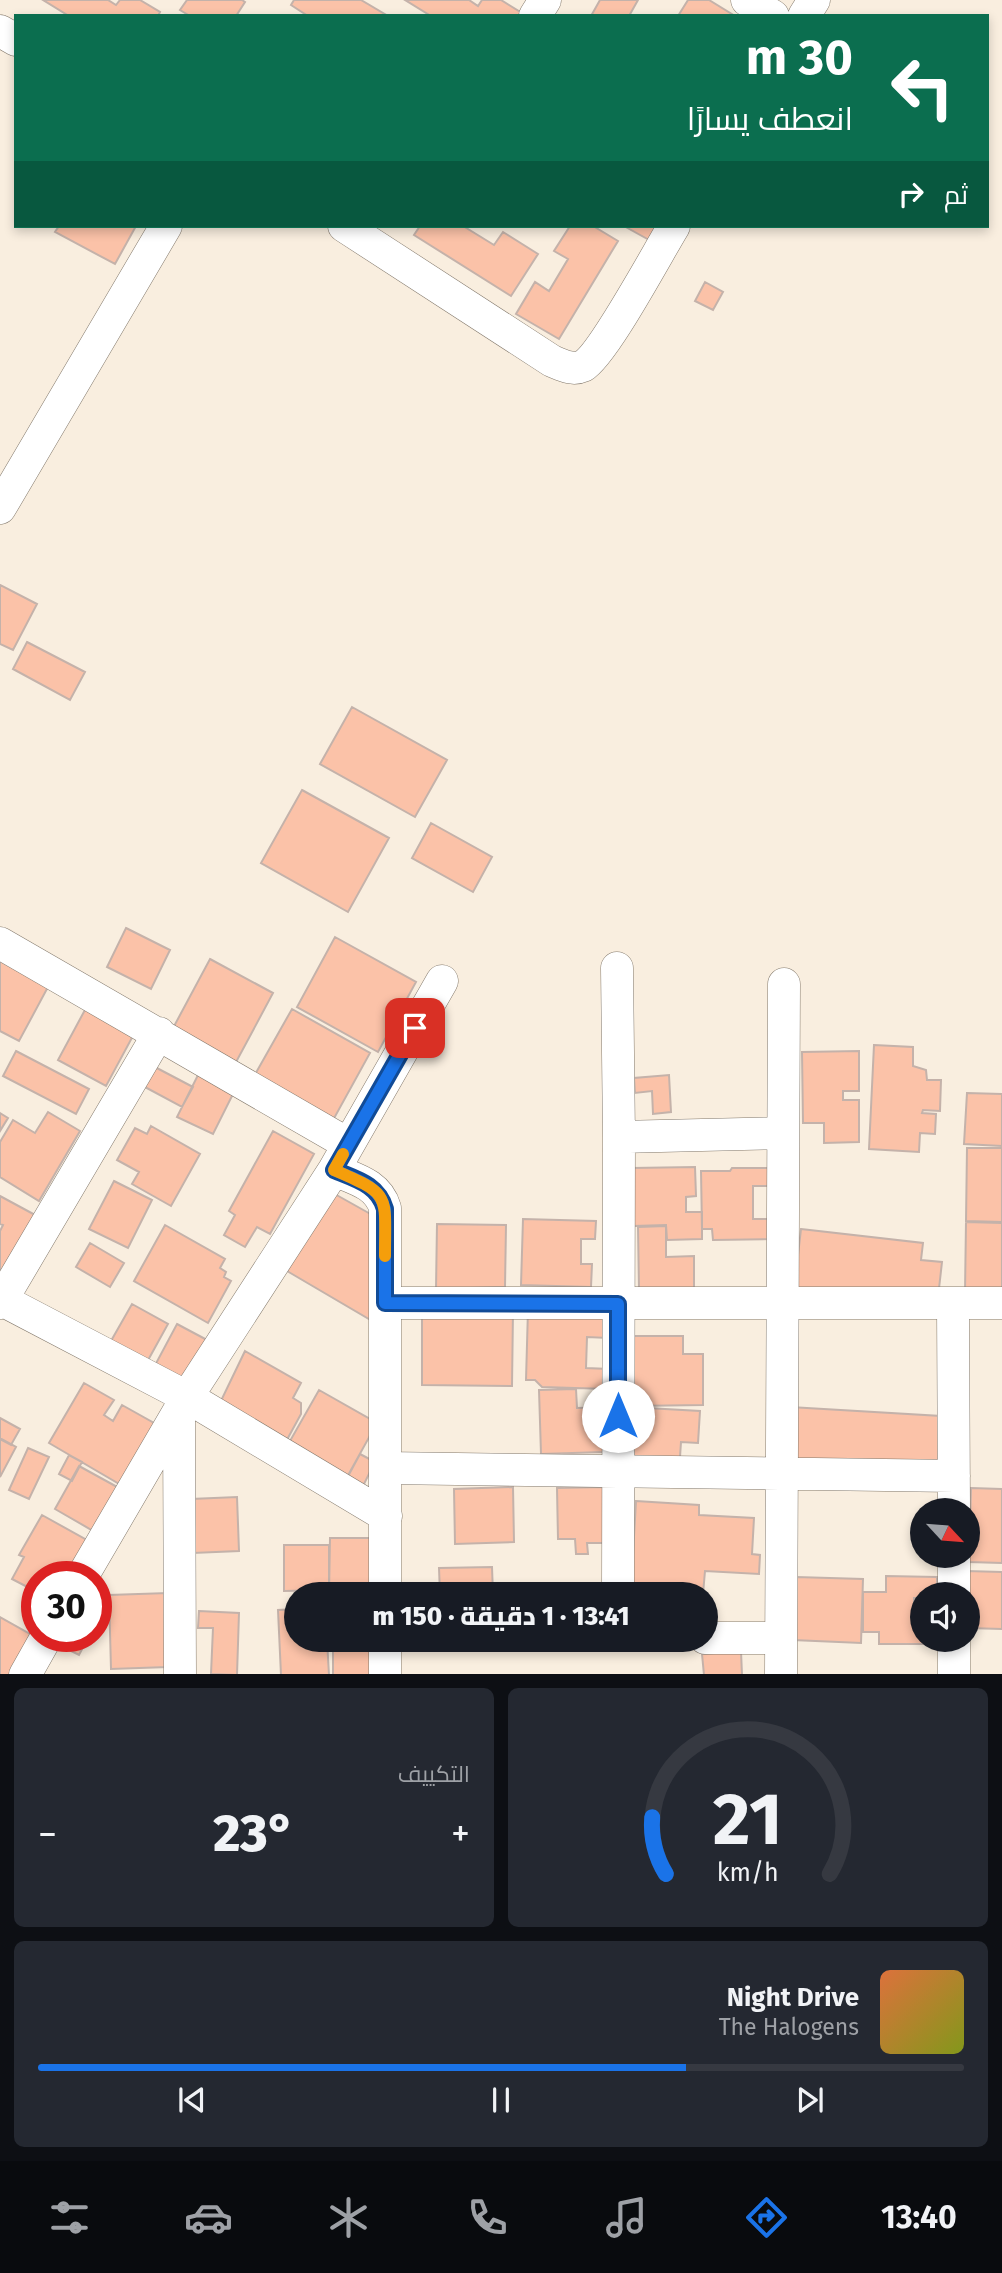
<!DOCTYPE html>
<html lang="ar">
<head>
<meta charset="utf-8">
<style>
  :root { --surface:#171b24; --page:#242831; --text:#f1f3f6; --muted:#9ea1a6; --line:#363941; --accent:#1a73e8 }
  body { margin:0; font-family:"Fira Sans",Cairo,sans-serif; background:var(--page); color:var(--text); direction:rtl; height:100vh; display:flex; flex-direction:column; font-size:26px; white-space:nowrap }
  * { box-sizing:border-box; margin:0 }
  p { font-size:23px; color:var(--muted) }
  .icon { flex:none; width:38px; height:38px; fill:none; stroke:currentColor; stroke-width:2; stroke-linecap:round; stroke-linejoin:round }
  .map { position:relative; height:1674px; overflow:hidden; direction:ltr }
  .drawer { display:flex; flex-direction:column; gap:14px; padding:14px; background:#0d0f14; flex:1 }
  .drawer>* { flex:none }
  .banner { position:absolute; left:14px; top:14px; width:975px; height:214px; border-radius:0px; box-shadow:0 4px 10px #0003; direction:rtl; background:#0b6e4f; color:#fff; overflow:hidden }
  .needle { width:46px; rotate:116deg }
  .controls { position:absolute; left:910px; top:1498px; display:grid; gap:14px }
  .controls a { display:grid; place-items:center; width:70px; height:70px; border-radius:50%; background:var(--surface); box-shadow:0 4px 10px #0003; font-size:35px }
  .speed { position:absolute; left:21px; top:1561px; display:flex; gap:14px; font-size:35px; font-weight:700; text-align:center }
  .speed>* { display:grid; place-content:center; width:91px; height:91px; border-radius:50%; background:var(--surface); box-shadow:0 4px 10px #0003; line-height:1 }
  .speed .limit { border:10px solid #d22; background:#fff; color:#111 }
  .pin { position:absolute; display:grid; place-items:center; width:60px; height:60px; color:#fff; margin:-30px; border-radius:14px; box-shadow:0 4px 10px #0006 }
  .me { position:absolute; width:77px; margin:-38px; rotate:0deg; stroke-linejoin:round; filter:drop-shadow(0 0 5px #0008) }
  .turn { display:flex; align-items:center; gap:24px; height:147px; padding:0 21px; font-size:32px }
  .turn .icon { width:91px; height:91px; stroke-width:2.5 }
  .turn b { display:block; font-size:49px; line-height:60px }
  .then { display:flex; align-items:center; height:66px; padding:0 21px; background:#0003; gap:14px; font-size:26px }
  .big { font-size:52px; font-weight:800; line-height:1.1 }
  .drawer .widget { flex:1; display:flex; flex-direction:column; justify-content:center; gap:10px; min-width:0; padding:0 24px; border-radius:10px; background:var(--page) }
  .drawer .dial { align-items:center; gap:0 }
  .dial svg { height:182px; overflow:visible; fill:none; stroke:var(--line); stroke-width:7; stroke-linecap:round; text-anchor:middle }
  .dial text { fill:var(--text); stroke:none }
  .song { display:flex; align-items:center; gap:21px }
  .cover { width:84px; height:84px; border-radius:10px; background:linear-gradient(135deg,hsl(20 70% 55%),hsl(70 70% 35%)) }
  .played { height:7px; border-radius:4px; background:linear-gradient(90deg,var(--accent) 70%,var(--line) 70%) }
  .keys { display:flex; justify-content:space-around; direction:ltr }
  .heat { display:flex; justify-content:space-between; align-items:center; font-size:38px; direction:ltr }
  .drawer .tiles { flex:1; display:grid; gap:14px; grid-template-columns:1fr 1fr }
  .widget:last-child { grid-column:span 2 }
  .trip { position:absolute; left:284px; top:1582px; width:434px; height:70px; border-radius:35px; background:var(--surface); box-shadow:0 4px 10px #0003; font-weight:800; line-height:70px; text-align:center; direction:rtl }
  .menu { display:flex; height:112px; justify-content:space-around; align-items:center; background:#090b0e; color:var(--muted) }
  .menu .icon { width:49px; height:49px }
  .menu .current { color:var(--accent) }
  .menu b { font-size:32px; color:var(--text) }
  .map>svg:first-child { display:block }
  .building { fill:#fbc2a8; stroke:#c4b2aa; stroke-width:2 }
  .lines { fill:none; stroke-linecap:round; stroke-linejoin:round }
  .minor-casing { stroke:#847a6d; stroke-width:33 }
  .minor { stroke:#fff; stroke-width:32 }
  .route-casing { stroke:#114b97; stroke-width:18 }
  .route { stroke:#1a73e8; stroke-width:12 }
  .slow { stroke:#f59e0b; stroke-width:12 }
</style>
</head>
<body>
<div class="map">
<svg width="1002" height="1675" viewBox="0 0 1002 1675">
  <rect width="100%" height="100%" fill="#f9eedf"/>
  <path class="building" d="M 43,0 L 108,0 L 116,5 L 120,0 L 140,0 L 160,12 L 158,16 L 69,16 Z
    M 187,0 L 242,0 L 245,2 L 236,16 L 190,16 L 180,10 Z
    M 294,0 L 361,0 L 388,16 L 308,16 L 291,5 Z
    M 405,0 L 469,0 L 478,6 L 482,0 L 501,0 L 522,13 L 520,16 L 431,16 Z
    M 600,0 L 638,0 L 629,16 L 591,16 Z
    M 688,0 L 709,0 L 735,16 L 678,16 Z
    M 59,226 L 136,226 L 115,264 L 55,232 Z
    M 420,226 L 463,226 L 494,245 L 503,232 L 538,254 L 511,296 L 414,235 Z
    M 570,226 L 593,226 L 618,241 L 559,339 L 516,314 L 535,282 L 549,291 L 568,259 L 554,251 Z
    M 624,226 L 660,226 L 651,241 Z
    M 705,282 L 723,292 L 713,310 L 695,301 Z
    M 0,585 L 37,604 L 13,650 L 0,644 Z
    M 27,642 L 85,672 L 70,700 L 13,669 Z
    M 352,707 L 447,760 L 415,817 L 320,764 Z
    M 302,790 L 389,838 L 348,912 L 261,863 Z
    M 431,823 L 492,857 L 473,892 L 412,858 Z
    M 126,928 L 170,950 L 151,989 L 107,967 Z
    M 335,937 L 416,982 L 378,1052 L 297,1007 Z
    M 210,959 L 273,993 L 235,1064 L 172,1030 Z
    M 0,961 L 48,987 L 19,1041 L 0,1031 Z
    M 86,1008 L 134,1034 L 106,1086 L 58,1060 Z
    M 292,1009 L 370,1053 L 332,1122 L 253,1078 Z
    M 874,1045 L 913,1047 L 913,1066 L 926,1070 L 927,1080 L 941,1080 L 940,1111 L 923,1110 L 922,1113 L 936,1114 L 935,1134 L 920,1133 L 919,1152 L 869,1149 Z
    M 16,1051 L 89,1089 L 76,1114 L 3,1076 Z
    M 859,1051 L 859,1091 L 843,1091 L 843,1100 L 859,1100 L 859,1142 L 824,1143 L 824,1123 L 803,1123 L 802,1052 Z
    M 153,1066 L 193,1087 L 182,1107 L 143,1086 Z
    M 199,1073 L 235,1090 L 213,1134 L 177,1117 Z
    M 669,1075 L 671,1112 L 653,1114 L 652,1091 L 635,1093 L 634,1078 Z
    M 967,1093 L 1002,1094 L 1002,1146 L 964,1144 Z
    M 48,1112 L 80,1131 L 39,1201 L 0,1177 L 0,1142 L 13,1120 L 35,1133 Z
    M 0,1113 L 8,1118 L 0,1131 Z
    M 151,1126 L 200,1154 L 171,1206 L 132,1184 L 139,1172 L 117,1160 L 135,1128 L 147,1134 Z
    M 273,1131 L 314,1154 L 270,1234 L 257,1227 L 245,1247 L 224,1235 L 235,1215 L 229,1211 Z
    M 967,1148 L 1002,1148 L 1002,1222 L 966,1221 Z
    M 695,1167 L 696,1196 L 686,1197 L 686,1212 L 702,1212 L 702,1239 L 667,1240 L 666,1225 L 633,1226 L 632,1168 Z
    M 732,1168 L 769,1168 L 769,1186 L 753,1186 L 753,1219 L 772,1219 L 772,1239 L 713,1240 L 712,1229 L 702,1229 L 701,1171 L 730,1171 Z
    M 114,1181 L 152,1200 L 128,1248 L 89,1229 Z
    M 333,1193 L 374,1216 L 374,1322 L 287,1271 Z
    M 0,1196 L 37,1216 L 6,1273 L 0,1269 L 0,1231 L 3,1225 L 0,1224 Z
    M 523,1219 L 596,1221 L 595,1239 L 581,1239 L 581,1264 L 592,1264 L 591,1287 L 521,1285 Z
    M 966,1222 L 1002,1223 L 1002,1292 L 965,1292 Z
    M 437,1224 L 506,1225 L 505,1287 L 436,1289 Z
    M 165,1225 L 225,1259 L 220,1268 L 226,1272 L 224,1277 L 231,1281 L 208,1323 L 134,1281 Z
    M 666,1226 L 666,1257 L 694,1256 L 694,1288 L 639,1289 L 638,1227 Z
    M 801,1229 L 923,1243 L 921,1260 L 942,1262 L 936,1315 L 793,1299 Z
    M 90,1243 L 124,1263 L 110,1287 L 76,1267 Z
    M 132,1304 L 168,1324 L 147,1362 L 111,1341 Z
    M 528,1309 L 609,1312 L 608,1338 L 587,1337 L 586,1368 L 609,1369 L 608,1389 L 542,1387 L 535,1380 L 526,1380 Z
    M 422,1311 L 513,1311 L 512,1386 L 422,1385 Z
    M 177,1324 L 209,1341 L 185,1386 L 153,1369 Z
    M 632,1336 L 683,1336 L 683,1354 L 703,1354 L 703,1405 L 633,1406 Z
    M 245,1351 L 301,1383 L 293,1398 L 301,1403 L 301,1414 L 283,1447 L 217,1409 Z
    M 84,1383 L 114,1400 L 104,1415 L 113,1421 L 122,1405 L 154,1423 L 133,1492 L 49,1443 Z
    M 576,1389 L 577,1408 L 608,1407 L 604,1452 L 541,1454 L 539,1390 Z
    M 319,1390 L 377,1423 L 341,1488 L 282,1455 Z
    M 629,1407 L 700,1411 L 698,1443 L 681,1442 L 680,1457 L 626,1473 Z
    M 790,1407 L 941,1416 L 938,1468 L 786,1465 Z
    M 0,1418 L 20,1429 L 11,1445 L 0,1439 Z
    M 0,1438 L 16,1447 L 0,1477 Z
    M 28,1448 L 49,1457 L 29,1499 L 9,1490 Z
    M 360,1454 L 375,1462 L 362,1488 L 346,1480 Z
    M 69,1455 L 82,1462 L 72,1481 L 59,1474 Z
    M 79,1466 L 119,1488 L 95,1532 L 55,1509 Z
    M 513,1487 L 514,1542 L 455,1544 L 454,1489 Z
    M 604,1487 L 604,1543 L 587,1543 L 588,1554 L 576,1554 L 575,1539 L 558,1539 L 557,1488 Z
    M 971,1488 L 1002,1489 L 1002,1563 L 969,1562 Z
    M 237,1497 L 239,1551 L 193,1553 L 191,1499 Z
    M 636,1501 L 699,1505 L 699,1515 L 754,1518 L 752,1554 L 760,1555 L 759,1574 L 705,1571 L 703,1594 L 619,1594 L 632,1572 Z
    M 42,1515 L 94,1544 L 83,1577 L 37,1577 L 37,1592 L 12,1579 L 24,1557 L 19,1555 Z
    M 330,1538 L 375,1538 L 375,1589 L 347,1589 L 347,1594 L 329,1594 Z
    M 284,1545 L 329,1545 L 329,1590 L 284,1591 Z
    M 492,1567 L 493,1594 L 440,1594 L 439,1568 Z
    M 966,1571 L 1002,1572 L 1002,1629 L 968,1628 Z
    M 886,1576 L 937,1577 L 937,1594 L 922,1594 L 922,1598 L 914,1598 L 914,1629 L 922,1629 L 922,1640 L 934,1640 L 934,1644 L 879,1644 L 879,1632 L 863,1632 L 863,1592 L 886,1592 Z
    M 796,1577 L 863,1579 L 861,1643 L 793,1640 Z
    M 168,1593 L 168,1667 L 111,1669 L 109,1595 Z
    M 96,1597 L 107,1603 L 96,1623 Z
    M 296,1609 L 296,1640 L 327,1640 L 329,1675 L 281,1675 L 278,1610 Z
    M 199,1611 L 239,1613 L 237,1675 L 211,1674 L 213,1628 L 198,1628 Z
    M 0,1617 L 37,1638 L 16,1675 L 0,1675 Z
    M 62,1636 L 89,1636 L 79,1655 L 57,1644 Z
    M 333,1640 L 373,1640 L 372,1675 L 333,1675 Z
    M 741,1651 L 742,1675 L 704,1675 L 702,1654 Z"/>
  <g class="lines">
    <defs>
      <path id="minor" d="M 747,0 L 773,16
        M 535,16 L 545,0
        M 804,16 L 814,0
        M 0,31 L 16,40
        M 344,226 L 552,361 C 562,365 572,371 583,366 C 603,355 658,252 674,226
        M 0,508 L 166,226
        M 0,943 L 348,1144
        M 617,968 L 619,1137 L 618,1594
        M 619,1137 L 783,1133
        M 334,1170 C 355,1179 378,1184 385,1208 L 385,1594
        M 0,1299 L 187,1397 L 386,1516
        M 0,1303 L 159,1033
        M 385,1303 L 1002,1303
        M 953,1304 L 954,1510
        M 179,1412 L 180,1675
        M 386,1468 L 954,1476
        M 954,1556 L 954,1594
        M 82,1577 L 187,1397 L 334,1170 L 442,981
        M 705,1638 L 781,1638
        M 954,1640 L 954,1675
        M 25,1675 L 47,1636
        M 385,1675 L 385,1640
        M 781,1675 L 784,984"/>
    </defs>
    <use href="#minor" class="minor-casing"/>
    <use href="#minor" class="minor"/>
  </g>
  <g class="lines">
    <defs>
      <path id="route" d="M 415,1028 L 334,1170 C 355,1179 378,1184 385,1209 L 385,1303 L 618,1304 L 618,1416"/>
    </defs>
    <use href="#route" class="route-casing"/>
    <use href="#route" class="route"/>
    <path class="slow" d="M 343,1154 L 334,1170 C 392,1195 385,1194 385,1256"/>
  </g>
</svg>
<div class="controls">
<a><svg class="needle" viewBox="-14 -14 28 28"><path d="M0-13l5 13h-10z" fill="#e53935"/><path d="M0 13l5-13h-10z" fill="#9ea1a6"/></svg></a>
<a><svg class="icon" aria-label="sound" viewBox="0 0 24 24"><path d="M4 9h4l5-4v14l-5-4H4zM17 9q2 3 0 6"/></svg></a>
</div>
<div class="speed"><div class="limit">30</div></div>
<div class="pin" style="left:415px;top:1028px;background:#d93025"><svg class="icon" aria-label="arrive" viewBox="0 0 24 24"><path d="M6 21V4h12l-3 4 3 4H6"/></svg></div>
<svg class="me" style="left:618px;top:1416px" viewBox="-20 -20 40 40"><circle r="19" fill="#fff"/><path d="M0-13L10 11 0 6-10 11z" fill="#1a73e8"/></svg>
<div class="trip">13:41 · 1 دقيقة · 150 m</div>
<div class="banner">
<div class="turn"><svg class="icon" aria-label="left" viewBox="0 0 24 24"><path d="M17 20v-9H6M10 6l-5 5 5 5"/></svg><div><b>30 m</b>انعطف يسارًا</div></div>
<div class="then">ثم<svg class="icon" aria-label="right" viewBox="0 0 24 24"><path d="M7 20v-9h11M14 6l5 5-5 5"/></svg></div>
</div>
</div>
<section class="drawer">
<div class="tiles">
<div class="widget dial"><svg viewBox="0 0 100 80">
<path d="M14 69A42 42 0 1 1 86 69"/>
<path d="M14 69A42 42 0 0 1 8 44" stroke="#1a73e8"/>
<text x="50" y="56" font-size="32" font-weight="700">21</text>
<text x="50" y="72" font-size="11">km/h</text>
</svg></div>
<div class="widget"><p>التكييف</p>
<div class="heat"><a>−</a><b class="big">23°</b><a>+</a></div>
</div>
<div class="widget">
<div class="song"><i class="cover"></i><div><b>Night Drive</b><p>The Halogens</p></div></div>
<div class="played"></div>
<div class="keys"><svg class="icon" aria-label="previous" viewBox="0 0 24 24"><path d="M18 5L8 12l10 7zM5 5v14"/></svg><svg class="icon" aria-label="pause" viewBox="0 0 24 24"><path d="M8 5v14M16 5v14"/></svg><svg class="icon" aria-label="next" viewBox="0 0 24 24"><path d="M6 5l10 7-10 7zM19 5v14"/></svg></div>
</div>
</div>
</section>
<nav class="menu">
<b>13:40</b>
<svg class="icon current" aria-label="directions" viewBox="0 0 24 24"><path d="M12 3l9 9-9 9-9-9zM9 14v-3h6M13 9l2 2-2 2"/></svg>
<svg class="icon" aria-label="music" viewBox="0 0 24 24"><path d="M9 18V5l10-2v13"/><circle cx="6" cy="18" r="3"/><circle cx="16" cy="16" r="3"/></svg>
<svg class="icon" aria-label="phone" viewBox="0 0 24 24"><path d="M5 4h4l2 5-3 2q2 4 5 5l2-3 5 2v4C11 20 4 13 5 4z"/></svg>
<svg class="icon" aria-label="climate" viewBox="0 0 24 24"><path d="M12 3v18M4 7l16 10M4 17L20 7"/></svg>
<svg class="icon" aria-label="car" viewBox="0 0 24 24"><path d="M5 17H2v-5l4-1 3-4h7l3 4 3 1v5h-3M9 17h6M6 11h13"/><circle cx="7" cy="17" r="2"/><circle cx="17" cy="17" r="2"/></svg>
<svg class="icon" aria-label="filters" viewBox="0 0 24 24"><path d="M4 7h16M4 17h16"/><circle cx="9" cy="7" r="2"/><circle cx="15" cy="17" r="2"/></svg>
</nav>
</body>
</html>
